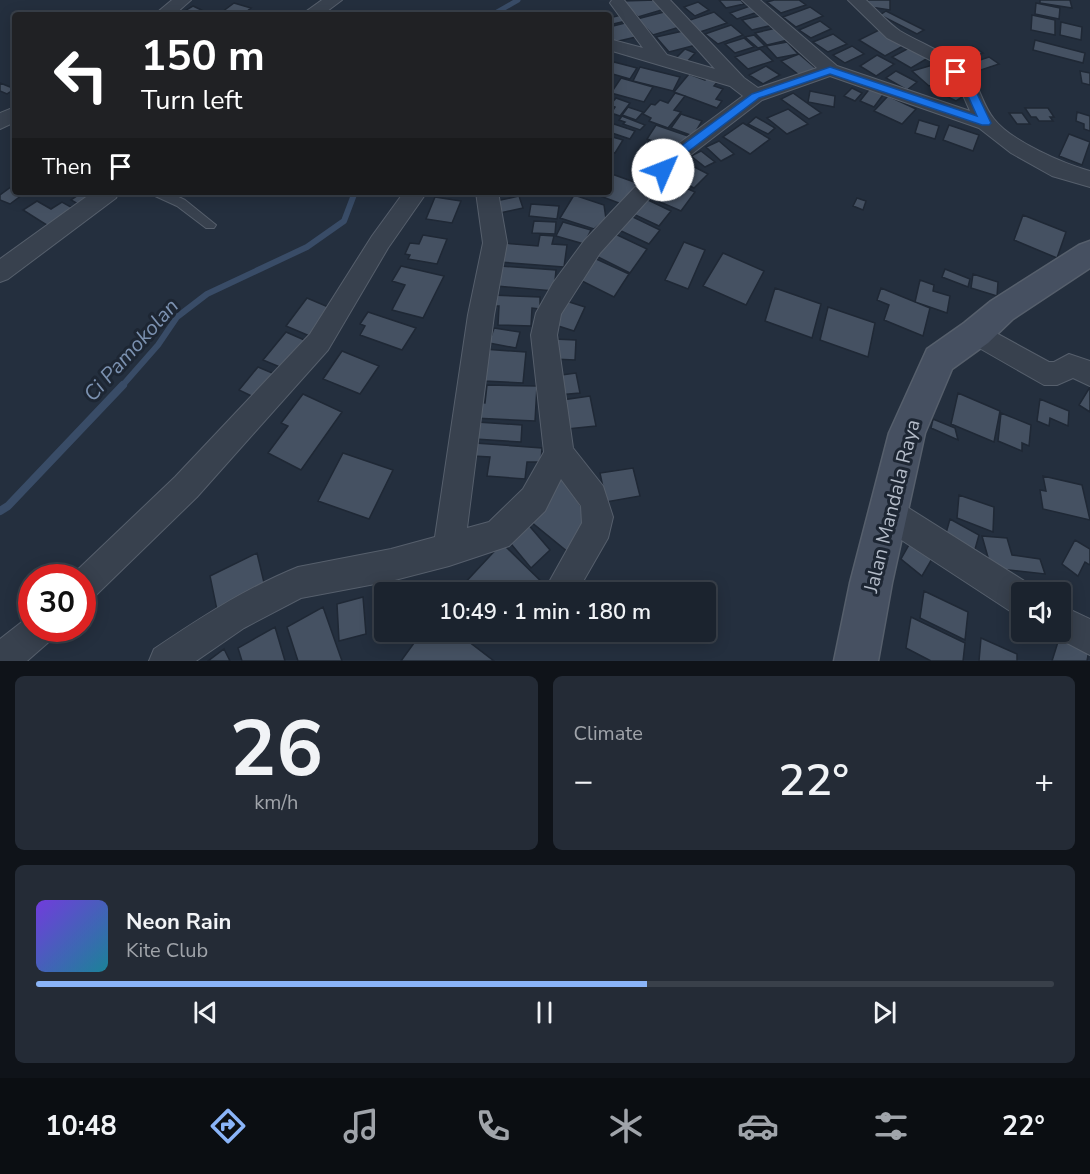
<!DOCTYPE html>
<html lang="en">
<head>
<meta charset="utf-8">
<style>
  :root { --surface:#1b232e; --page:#242b36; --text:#f1f3f6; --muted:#a0a4aa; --line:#39404a; --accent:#8ab4f8 }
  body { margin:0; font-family:"Nunito Sans",sans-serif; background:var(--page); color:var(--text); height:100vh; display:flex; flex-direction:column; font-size:22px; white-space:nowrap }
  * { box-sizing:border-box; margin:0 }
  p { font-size:20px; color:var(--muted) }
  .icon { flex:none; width:33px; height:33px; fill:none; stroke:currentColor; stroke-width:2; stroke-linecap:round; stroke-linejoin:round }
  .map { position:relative; height:661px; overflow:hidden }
  .details { display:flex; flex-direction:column; gap:15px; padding:15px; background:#0f1319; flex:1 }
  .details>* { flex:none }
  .guide { position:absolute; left:12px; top:12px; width:600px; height:183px; border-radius:6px; box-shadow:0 3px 15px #0003,0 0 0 2px var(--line); background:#202124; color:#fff; overflow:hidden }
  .controls { position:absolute; left:1011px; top:582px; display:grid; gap:12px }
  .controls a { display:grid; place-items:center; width:60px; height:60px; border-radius:6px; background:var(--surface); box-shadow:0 3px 15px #0003,0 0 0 2px var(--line); font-size:30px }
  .speed { position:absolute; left:18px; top:564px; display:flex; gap:12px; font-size:30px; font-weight:700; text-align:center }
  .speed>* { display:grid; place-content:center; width:78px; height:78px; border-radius:50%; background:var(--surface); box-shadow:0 3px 15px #0003,0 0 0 2px var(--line); line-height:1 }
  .speed .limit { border:9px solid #d22; background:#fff; color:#111 }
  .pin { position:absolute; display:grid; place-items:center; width:51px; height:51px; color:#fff; margin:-26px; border-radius:12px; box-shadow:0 3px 9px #0006 }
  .me { position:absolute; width:66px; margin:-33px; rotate:46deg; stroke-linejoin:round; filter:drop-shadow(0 0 4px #0008) }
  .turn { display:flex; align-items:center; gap:21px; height:126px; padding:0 30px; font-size:27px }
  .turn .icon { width:78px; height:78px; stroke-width:2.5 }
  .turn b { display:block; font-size:42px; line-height:51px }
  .then { display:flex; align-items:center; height:57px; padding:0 30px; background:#0003; gap:12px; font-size:22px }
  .big { font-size:45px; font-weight:600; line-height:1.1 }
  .details .card { flex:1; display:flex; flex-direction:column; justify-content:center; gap:9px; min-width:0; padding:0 21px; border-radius:9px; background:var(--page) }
  .details .dial { align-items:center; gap:0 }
  .dial b { font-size:78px; line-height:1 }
  .song { display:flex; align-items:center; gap:18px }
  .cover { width:72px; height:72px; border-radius:9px; background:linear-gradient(135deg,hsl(260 70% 55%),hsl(190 70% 35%)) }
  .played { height:6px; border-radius:3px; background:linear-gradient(90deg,var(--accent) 60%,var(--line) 60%) }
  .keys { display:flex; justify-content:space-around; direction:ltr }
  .heat { display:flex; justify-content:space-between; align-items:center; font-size:33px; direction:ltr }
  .details .tiles { flex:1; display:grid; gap:15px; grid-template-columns:1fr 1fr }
  .card:last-child { grid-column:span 2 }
  .trip { position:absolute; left:374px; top:582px; width:342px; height:60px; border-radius:6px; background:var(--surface); box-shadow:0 3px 15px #0003,0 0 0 2px var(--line); font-weight:600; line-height:60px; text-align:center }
  .menu { display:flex; height:96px; justify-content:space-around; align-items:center; background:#0b0e12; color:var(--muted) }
  .menu .icon { width:42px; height:42px }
  .menu .on { color:var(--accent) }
  .menu b { font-size:27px; color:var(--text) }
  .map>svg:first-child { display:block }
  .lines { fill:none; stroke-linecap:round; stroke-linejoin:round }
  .stream-far2 { stroke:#394c67; stroke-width:5 }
  .stream-far1 { stroke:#394c67; stroke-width:6 }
  .stream { stroke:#394c67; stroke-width:8 }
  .building { fill:#455162; stroke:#1f2835; stroke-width:1.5 }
  .lane-casing { stroke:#565f6c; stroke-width:2 }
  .street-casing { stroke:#565f6c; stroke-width:2 }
  .secondary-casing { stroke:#565f6c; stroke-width:3 }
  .lane { fill:#38414e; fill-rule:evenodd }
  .street { fill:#38414e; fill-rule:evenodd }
  .secondary { fill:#465061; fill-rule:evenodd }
  .route { fill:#1a73e8; stroke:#114b97; stroke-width:1.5 }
  .labels { text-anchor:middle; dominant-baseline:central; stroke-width:6; stroke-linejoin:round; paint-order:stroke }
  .street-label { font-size:20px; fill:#b4bcc9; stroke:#1d2633 }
  .water-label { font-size:21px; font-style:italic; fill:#7c92b1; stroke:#1d2633 }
</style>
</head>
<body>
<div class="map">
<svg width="1090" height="661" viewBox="0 0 1090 661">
  <rect width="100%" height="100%" fill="#242f3e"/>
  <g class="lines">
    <path class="stream-far2" d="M 492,15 L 518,0"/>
    <path class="stream-far1" d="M 122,386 L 158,345 L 177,317 L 207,294 L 307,247 L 344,221 L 355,192"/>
    <path class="stream" d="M 0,511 L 8,506 L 123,385"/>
  </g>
  <path class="building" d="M 656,0 L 665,9 L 638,17 L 622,1 Z
    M 719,0 L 741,0 L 744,4 L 726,8 Z
    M 774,0 L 799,0 L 806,5 L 781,13 L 767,2 Z
    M 865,0 L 890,0 L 890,10 L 864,6 Z
    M 1040,0 L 1070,0 L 1072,8 L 1040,3 Z
    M 698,2 L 709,10 L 695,16 L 684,7 Z
    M 234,3 L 251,8 L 242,15 L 218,15 Z
    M 1036,3 L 1060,8 L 1059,19 L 1035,14 Z
    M 193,6 L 212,15 L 179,14 Z
    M 750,6 L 758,12 L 737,19 L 730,13 Z
    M 810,7 L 823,16 L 796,27 L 783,17 Z
    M 886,11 L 924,30 L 917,34 L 880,15 Z
    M 664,12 L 680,27 L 653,35 L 637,19 Z
    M 714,12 L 727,23 L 700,32 L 687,21 Z
    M 621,15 L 626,21 L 609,25 L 609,18 Z
    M 763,15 L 773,25 L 752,30 L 742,20 Z
    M 1032,15 L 1055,20 L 1055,35 L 1031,30 Z
    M 820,21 L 831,29 L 811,38 L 799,30 Z
    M 1061,22 L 1082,27 L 1081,40 L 1060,35 Z
    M 625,23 L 636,37 L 610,43 L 609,27 Z
    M 731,25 L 743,35 L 718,44 L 705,34 Z
    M 776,28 L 788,40 L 767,45 L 755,33 Z
    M 879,30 L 905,45 L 885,56 L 859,40 Z
    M 683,31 L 696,45 L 669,52 L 656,37 Z
    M 833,34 L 847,44 L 828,52 L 813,42 Z
    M 754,35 L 765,46 L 758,48 L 745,37 Z
    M 744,38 L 754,47 L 735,53 L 725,44 Z
    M 1035,40 L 1085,53 L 1083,63 L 1033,50 Z
    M 787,42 L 798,54 L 777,58 L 766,46 Z
    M 852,46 L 864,54 L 845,63 L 833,55 Z
    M 972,46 L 983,53 L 964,60 L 953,53 Z
    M 909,48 L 928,58 L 911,68 L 892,57 Z
    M 685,49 L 695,53 L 686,63 L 675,59 Z
    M 760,49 L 773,61 L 748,69 L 735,57 Z
    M 799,54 L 820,72 L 803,78 L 781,61 Z
    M 877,55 L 894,64 L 876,76 L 860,66 Z
    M 989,57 L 999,64 L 978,71 L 968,64 Z
    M 614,62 L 637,68 L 630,79 L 609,73 Z
    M 936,64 L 954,78 L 929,86 L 912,71 Z
    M 766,66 L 780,75 L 763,84 L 749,75 Z
    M 640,67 L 680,77 L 673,91 L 633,81 Z
    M 896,71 L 917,82 L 907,90 L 886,78 Z
    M 1080,71 L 1090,73 L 1090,85 L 1082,83 Z
    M 689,74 L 705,80 L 709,75 L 720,79 L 714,86 L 723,89 L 716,99 L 722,101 L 717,108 L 674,92 Z
    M 621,78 L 653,87 L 644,102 L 611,93 Z
    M 952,82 L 970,92 L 956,101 L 938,92 Z
    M 0,83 L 15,89 L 7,94 L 0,91 Z
    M 871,87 L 885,92 L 874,107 L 860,101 Z
    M 852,88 L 862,93 L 855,101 L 844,96 Z
    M 810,91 L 835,96 L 834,107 L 808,102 Z
    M 675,93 L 685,96 L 674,110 L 681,112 L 668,128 L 649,121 L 651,118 L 643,114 L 651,104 L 655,105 L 660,100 L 668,103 Z
    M 793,93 L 821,113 L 809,119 L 781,99 Z
    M 888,96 L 916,109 L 902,124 L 874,111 Z
    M 616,98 L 630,103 L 620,116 L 611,113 L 615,107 L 610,105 Z
    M 628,107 L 643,112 L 636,120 L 622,115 Z
    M 1025,108 L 1048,108 L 1054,117 L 1050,117 L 1053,121 L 1039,121 L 1036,117 L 1031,117 Z
    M 788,109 L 808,124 L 787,134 L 767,118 Z
    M 1077,112 L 1090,116 L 1090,131 L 1084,129 L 1084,124 L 1076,121 Z
    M 1009,113 L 1022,113 L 1030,124 L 1017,124 Z
    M 681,114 L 702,121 L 693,136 L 671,128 Z
    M 622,116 L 645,125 L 640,130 L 623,124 L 625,122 L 619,120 Z
    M 756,117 L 775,128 L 768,134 L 748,124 Z
    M 919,120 L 939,126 L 935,139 L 915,133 Z
    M 743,123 L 770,139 L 750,154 L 723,137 Z
    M 614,124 L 635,131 L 630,139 L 609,132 Z
    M 656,125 L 688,136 L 680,150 L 647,139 Z
    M 949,125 L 979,135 L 973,151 L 943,140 Z
    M 1069,134 L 1090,142 L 1082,165 L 1059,156 Z
    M 609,136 L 623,140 L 615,153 L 609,151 Z
    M 719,141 L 734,154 L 721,161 L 706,147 Z
    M 701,151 L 715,162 L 705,167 L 691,156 Z
    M 679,159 L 708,174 L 694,188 L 665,174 Z
    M 609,173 L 637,183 L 624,205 L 595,194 L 597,192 L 609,192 Z
    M 661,177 L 695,192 L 681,211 L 646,196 Z
    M 15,184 L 15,192 L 26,192 L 10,204 L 0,200 L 0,195 Z
    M 83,192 L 98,192 L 80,205 L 71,200 Z
    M 574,195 L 604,205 L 606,219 L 594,229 L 560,218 Z
    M 519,196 L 523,208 L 500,213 L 496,201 Z
    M 435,197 L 461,201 L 452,223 L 426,219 Z
    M 644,198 L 671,211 L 659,226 L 631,213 Z
    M 857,198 L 866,201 L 863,210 L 853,206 Z
    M 37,201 L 51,209 L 62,202 L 78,211 L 53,229 L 23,210 Z
    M 531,204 L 559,206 L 557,219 L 529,216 Z
    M 1023,215 L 1066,232 L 1057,258 L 1014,240 Z
    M 631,216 L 660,230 L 649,244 L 619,230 Z
    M 534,221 L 556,222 L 555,234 L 532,233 Z
    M 563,222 L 591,230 L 584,244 L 556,236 Z
    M 611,232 L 647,249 L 630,273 L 594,255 Z
    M 423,235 L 447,239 L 437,264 L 408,259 L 410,255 L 405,254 L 410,243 L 419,244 Z
    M 540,235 L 554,236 L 552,244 L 567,245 L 564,267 L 499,262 L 503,243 L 538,246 Z
    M 684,242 L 705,250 L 688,289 L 665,280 Z
    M 723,253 L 764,271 L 746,305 L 703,286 Z
    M 592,257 L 629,274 L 614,297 L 576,278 Z
    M 401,266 L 444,276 L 423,318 L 392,310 L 405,285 L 392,281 Z
    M 500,266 L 556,270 L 554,291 L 497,286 Z
    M 945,269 L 970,279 L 968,287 L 942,277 Z
    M 973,274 L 998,282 L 997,296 L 971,288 Z
    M 920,280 L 934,285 L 933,291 L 950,296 L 947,313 L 915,302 Z
    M 775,288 L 821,304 L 812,338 L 765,321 Z
    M 881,288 L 930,308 L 923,336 L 884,320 L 889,305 L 877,300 Z
    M 490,295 L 540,297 L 540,309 L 532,308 L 531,326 L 498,325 L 499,306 L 489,306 Z
    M 307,298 L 333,309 L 312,337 L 286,326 Z
    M 563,300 L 585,307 L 574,331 L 552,324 Z
    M 828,307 L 875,323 L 868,357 L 820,340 Z
    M 368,312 L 416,328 L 402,350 L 360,335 L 365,326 L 360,324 Z
    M 494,328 L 520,332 L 516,348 L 489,343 Z
    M 286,332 L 309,342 L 287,370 L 263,360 Z
    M 554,339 L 576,340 L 575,360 L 553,359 Z
    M 483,349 L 526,352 L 523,383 L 484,381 Z
    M 342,351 L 379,366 L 360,394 L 323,379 Z
    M 258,367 L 277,375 L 258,399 L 239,390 Z
    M 576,373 L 580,393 L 557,395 L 554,376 Z
    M 487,385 L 537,386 L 535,421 L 473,418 L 475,402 L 485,403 Z
    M 1090,387 L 1090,412 L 1079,405 Z
    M 958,393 L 1000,411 L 994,442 L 951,424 Z
    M 303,394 L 342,412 L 301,470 L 268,453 L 288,426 L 281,423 Z
    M 590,396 L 596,426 L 567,429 L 562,400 Z
    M 1040,399 L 1069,411 L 1068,426 L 1050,418 L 1049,426 L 1037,421 Z
    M 1001,413 L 1031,425 L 1029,446 L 1022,443 L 1022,451 L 998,441 Z
    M 933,419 L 955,428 L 958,440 L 931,428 Z
    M 477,422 L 522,425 L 521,442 L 475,439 Z
    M 475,443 L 542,448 L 541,462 L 527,462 L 525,479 L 487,476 L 490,457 L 473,456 Z
    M 343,453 L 393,470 L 369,519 L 318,501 Z
    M 633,468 L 640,496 L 606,502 L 600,473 Z
    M 560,470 L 587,517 L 568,552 L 530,521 Z
    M 1043,476 L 1082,485 L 1090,520 L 1043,509 L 1040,490 L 1046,491 Z
    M 959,495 L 994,507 L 993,532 L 957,518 Z
    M 950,519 L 979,535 L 972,560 L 943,544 Z
    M 526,522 L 550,550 L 531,568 L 507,539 Z
    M 914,536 L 936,552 L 922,576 L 901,559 Z
    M 982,536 L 1007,538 L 1012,555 L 1040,559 L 1045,574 L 991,568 Z
    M 1075,540 L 1090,549 L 1090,565 L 1085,562 L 1078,576 L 1062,564 Z
    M 502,543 L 551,591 L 550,592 L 469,592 L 462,586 Z
    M 257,553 L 266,591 L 218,615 L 210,576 Z
    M 459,584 L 460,592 L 429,592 L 429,588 Z
    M 924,591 L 968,612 L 965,640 L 920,618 Z
    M 363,597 L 366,634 L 339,641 L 337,604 Z
    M 323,607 L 342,661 L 298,661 L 287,627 Z
    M 911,617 L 965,643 L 963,661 L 931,661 L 906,648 Z
    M 1063,626 L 1090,645 L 1087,661 L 1052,661 Z
    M 275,627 L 285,661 L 242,661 L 238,648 Z
    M 422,632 L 456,632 L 494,661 L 401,661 Z
    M 981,638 L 1017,654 L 1017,661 L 979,661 Z
    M 224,649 L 230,661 L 208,661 Z"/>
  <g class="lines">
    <defs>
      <path id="lane" d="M 151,192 L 168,192 L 185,200 L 216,225 L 214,228 L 206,228 L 177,206 L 153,195 Z"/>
      <path id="street" d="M 172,0 L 191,0 L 174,15 L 154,15 Z
        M 322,0 L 342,0 L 322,15 L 301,15 Z
        M 612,0 L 624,0 L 667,55 L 715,69 L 653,0 L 670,0 L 744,78 L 758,88 L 817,68 L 742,0 L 760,0 L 837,66 L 970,111 L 959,86 L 949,76 L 934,62 L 887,38 L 848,0 L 866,0 C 877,10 888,23 900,31 C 920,43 941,50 960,65 C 982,84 979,100 994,119 C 1011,141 1064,164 1090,171 L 1090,187 L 1052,176 L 1011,153 L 979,128 L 830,76 L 762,100 L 684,160 L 600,253 L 561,314 L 557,335 L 573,448 L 603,486 L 613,517 L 608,538 L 577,592 L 551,592 L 548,584 L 582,523 L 581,506 L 561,479 L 545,511 L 509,546 L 449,566 L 391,581 L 301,598 L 244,628 L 196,661 L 149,661 L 154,649 C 200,618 246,588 298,567 L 391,549 L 435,537 L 468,315 L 483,243 L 476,192 L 498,192 L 507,243 L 494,315 L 467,528 L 489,522 L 523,489 L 544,452 L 531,335 L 536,313 L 553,283 L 584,241 L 670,150 L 743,96 L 730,86 L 609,50 L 609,39 L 643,48 L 610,3 Z
        M 15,107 L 15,122 L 0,129 L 0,113 Z
        M 93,192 L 119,192 L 116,198 L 8,279 L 0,282 L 0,259 Z
        M 404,192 L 427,192 L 388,248 L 328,350 L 197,497 L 93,598 L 82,603 L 82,578 L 70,578 L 71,576 L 175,477 L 310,334 L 372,236 Z
        M 976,322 L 1049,362 L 1054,362 L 1069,354 L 1090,361 L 1090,386 L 1073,378 L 1057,385 L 1044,385 L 967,341 L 963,333 L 967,325 Z
        M 888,498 L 899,502 L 1034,587 L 1036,592 L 1022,592 L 1022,615 L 1010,611 L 877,524 L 873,513 L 877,502 Z
        M 1060,605 L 1090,619 L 1090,655 L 1048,633 L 1060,632 Z
        M 32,614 L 32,628 L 56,628 L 51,640 L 27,661 L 0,661 L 0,639 Z"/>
      <path id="secondary" d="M 1090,241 L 1090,268 L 1013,319 L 988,343 L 952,369 L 925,433 L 892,583 L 878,661 L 834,661 L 850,583 L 889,433 L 927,349 L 964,323 L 991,301 L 1079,245 Z"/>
    </defs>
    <use href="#lane" class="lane-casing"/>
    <use href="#street" class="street-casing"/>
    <use href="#secondary" class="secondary-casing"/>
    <use href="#lane" class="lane"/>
    <use href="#street" class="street"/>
    <use href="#secondary" class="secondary"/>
  </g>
  <path class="route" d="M 830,67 L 977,116 L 963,85 L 951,72 L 959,70 L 972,83 L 991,123 L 989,125 L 982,125 L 830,74 L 759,98 L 681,157 L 667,173 L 659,173 L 659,167 L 673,152 L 752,94 Z"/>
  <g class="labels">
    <g class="street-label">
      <text transform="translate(892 506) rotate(-76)">Jalan Mandala Raya</text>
    </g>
    <g class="water-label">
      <text transform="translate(131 350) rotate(-48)">Ci Pamokolan</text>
    </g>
  </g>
</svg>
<div class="controls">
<a><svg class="icon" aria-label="sound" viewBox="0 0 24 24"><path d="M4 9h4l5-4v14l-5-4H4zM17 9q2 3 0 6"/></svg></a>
</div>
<div class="speed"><div class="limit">30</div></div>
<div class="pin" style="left:956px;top:72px;background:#d93025"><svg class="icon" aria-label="arrive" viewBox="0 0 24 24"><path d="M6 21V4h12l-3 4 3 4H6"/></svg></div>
<svg class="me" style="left:663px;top:170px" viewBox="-20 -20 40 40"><circle r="19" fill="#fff"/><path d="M0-13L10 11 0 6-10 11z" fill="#1a73e8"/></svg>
<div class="trip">10:49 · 1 min · 180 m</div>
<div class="guide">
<div class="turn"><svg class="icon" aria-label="left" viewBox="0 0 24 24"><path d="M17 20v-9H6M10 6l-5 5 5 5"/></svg><div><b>150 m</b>Turn left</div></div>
<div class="then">Then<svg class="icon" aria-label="arrive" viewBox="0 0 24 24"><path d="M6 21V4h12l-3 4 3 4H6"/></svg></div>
</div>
</div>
<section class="details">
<div class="tiles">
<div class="card dial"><b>26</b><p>km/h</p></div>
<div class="card"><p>Climate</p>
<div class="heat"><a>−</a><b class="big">22°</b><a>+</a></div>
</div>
<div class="card">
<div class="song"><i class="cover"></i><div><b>Neon Rain</b><p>Kite Club</p></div></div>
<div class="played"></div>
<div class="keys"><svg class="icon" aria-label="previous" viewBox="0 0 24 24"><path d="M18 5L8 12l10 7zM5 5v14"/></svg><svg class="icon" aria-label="pause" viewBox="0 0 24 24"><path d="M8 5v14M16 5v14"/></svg><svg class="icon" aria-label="next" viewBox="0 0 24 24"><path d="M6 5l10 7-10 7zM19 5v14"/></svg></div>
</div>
</div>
</section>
<nav class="menu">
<b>10:48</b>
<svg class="icon on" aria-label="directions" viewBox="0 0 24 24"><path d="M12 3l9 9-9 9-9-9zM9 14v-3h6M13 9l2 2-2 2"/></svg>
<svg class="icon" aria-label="music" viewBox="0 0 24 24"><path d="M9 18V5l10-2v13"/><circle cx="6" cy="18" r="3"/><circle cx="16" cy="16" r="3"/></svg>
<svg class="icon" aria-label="phone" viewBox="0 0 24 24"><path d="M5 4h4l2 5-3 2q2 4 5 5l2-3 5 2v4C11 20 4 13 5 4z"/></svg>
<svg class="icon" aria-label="climate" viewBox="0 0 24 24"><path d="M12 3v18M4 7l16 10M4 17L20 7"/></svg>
<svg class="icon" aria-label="car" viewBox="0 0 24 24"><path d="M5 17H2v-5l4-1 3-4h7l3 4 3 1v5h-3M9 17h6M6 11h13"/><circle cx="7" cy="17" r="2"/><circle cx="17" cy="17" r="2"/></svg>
<svg class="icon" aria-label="filters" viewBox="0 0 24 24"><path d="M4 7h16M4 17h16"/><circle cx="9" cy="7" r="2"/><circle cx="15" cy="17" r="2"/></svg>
<b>22°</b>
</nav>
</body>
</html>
